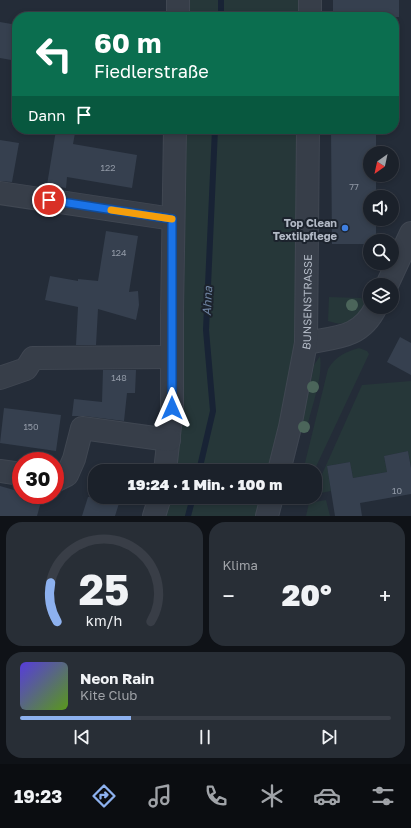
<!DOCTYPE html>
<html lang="de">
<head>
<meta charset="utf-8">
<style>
  :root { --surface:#1b212a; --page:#282e36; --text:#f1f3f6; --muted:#a0a3a8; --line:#393e47; --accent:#8db1ef }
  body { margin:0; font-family:"Golos Text",sans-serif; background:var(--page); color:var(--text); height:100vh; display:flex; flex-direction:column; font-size:15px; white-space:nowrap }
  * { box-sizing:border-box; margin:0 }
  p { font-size:13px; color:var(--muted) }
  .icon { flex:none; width:22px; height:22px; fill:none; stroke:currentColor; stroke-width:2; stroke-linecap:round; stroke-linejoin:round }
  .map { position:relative; height:516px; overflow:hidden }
  .panel { display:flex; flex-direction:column; gap:6px; padding:6px; background:#0f1217; flex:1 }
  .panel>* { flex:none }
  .guide { position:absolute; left:12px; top:12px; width:387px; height:122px; border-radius:16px; box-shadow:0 2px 6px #0003,0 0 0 1px var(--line); background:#0b6e4f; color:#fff; overflow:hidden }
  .needle { width:26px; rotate:213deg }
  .fabs { position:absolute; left:363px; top:146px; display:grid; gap:8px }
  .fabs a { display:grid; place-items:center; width:36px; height:36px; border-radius:50%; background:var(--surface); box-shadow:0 2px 6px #0003,0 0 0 1px var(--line); font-size:20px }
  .speed { position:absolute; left:12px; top:452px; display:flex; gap:8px; font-size:20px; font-weight:700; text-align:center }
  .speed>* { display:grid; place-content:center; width:52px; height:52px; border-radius:50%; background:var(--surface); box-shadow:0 2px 6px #0003,0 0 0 1px var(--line); line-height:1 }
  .speed .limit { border:6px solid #d22; background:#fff; color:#111 }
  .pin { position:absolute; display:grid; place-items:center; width:34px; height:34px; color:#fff; margin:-17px; border:2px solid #fff; border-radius:50%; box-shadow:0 1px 4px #0007 }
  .me { position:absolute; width:44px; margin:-22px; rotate:0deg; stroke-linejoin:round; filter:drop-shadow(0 0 3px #0008) }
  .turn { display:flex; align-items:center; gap:14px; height:84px; padding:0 16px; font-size:18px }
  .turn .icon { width:52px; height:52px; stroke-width:2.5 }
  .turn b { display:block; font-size:28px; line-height:34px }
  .then { display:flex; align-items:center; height:38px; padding:0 16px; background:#0003; gap:8px; font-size:15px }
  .big { font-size:30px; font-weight:800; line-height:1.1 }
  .panel .card { flex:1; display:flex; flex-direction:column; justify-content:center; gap:6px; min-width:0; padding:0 14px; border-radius:16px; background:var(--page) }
  .panel .dial { align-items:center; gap:0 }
  .dial svg { height:104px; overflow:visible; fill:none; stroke:var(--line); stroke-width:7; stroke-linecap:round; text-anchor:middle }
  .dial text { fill:var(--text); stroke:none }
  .song { display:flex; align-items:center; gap:12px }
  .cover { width:48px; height:48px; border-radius:6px; background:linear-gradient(135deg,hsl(250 70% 55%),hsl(90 70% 35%)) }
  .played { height:4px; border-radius:2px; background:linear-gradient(90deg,var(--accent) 30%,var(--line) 30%) }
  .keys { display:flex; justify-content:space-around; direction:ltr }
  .heat { display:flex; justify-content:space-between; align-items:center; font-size:22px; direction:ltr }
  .panel .tiles { flex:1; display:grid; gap:6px; grid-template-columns:1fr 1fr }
  .card:last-child { grid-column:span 2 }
  .trip { position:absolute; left:88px; top:464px; width:234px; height:40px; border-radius:16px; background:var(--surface); box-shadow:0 2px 6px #0003,0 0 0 1px var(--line); font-weight:800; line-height:40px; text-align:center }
  .dock { display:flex; height:64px; justify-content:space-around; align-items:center; background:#0b0d11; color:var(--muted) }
  .dock .icon { width:28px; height:28px }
  .dock .on { color:var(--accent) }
  .dock b { font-size:18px; color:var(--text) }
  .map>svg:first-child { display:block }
  .green { fill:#263739 }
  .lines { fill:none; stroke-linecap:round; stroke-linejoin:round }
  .stream { stroke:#182335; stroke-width:6 }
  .building { fill:#36404f }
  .minor-casing { stroke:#404752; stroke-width:24 }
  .minor { stroke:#373e49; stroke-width:22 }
  .tree { fill:#4b655a }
  .route-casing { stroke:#114b97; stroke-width:10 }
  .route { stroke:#1a73e8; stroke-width:7 }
  .slow { stroke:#f59e0b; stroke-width:7 }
  .shop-dot { fill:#3f7fe0; stroke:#1c232d; stroke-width:1.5 }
  .labels { text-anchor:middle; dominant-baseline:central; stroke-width:4; stroke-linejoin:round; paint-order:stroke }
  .number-label { font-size:9px; fill:#9199a6 }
  .poi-label { font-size:11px; font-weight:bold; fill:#b2b9c5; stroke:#1c232d; text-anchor:end }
  .street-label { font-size:11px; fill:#b2b9c5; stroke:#1c232d }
  .water-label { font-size:12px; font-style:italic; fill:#6e83a1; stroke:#1c232d }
</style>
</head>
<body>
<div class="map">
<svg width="411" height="516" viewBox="0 0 411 516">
  <rect width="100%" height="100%" fill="#242c38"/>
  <path class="green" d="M 185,0 L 304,0 L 304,17 L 185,17 Z
    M 185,129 L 302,129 L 295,373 L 272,471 L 172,471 L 179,448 L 184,307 Z
    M 329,297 L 361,298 L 367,303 C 358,320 348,328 328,321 Z
    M 359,348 L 367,351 L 369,354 L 314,471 L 303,471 L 328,369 C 336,356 345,352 359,348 Z
    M 320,356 C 323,376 313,403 308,423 L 302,422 L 313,371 L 314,365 Z
    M 411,381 L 411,467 L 408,451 L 384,456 L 387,472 L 353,478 L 350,462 L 327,466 L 331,491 L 315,494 L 315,490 L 362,385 Z
    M 165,497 L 265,497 L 260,516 L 160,516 Z
    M 326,500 L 330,516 L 306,516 L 309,503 Z"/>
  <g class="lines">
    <path class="stream" d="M 221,17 L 221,0
      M 199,471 L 213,411 L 206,330 L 215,129
      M 188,516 L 193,497"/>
  </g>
  <path class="building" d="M 333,0 L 399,0 L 399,17 L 333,17 Z
    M 0,22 L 17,25 L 17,61 L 0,58 Z
    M 331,129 L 376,129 L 376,153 L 370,153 L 370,175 L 376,175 L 376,197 L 370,197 L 370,219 L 376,219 L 376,241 L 370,241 L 370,244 L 332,244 Z
    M 56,130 L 75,133 L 73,144 L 137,155 L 132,188 L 67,177 L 66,188 L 47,185 Z
    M 0,140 L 19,143 L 12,182 L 0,181 Z
    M 106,231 L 138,236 L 129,292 L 138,291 L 139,305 L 136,320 L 98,309 L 96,345 L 76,345 L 78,307 L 45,300 L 50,276 L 78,281 L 78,279 L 98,281 Z
    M 400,337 L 411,343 L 411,375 L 387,362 Z
    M 103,370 L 136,370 L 135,393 L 127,393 L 124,421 L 84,416 L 72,416 L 74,399 L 102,402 Z
    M 4,408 L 61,415 L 56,451 L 0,443 Z
    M 408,451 L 411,468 L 411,494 L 360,503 L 362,516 L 335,516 L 327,466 L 350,462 L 353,478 L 387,472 L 384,456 Z
    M 0,486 L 21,492 L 21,495 L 31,495 L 42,498 L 37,516 L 0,516 Z
    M 88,497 L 121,497 L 115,516 L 82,516 Z"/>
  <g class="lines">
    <defs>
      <g id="minor">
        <path d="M 178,17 L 178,0"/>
        <path d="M 310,17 L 310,0"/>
        <path d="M 0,193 L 173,219"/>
        <path d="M 387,285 L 411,233"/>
        <path d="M 306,343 C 337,337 361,338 376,307"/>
        <path d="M 0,378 L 26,369 L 33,358 L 172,357"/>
        <path d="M 0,471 L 21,474"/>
        <path d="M 165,471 L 172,408 L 172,314 L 175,129"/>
        <path id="s1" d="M 279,471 L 290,427 L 306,343 L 308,129"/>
        <path d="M 55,481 L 67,475 L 74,459 L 82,428 L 169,440"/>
        <path d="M 154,516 L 160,497"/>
        <path d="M 267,516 L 272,497"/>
      </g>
    </defs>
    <use href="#minor" class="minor-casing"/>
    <use href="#minor" class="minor"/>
  </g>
  <g class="tree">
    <circle cx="352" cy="305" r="6"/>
    <circle cx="313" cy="387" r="6"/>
    <circle cx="304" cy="427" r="6"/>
  </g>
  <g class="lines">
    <defs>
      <path id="route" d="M 49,200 L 172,219 L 172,408"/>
    </defs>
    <use href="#route" class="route-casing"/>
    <use href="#route" class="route"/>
    <path class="slow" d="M 111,210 L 172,219"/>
  </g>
  <circle class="shop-dot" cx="345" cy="228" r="4"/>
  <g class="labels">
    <g class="number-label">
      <text x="108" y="167">122</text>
      <text x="354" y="186">77</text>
      <text x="119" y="252">124</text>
      <text x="119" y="377">148</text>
      <text x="31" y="426">150</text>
      <text x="397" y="490">10</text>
    </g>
    <g class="poi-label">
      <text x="337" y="222">Top Clean<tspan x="337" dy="13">Textilpflege</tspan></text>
    </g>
    <g class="street-label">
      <text stroke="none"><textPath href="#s1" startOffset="172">BUNSENSTRASSE</textPath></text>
    </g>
    <g class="water-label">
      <text transform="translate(207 301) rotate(-87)">Ahna</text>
    </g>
  </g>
</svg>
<div class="fabs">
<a><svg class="needle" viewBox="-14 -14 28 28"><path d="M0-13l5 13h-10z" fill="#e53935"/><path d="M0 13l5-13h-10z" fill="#a0a3a8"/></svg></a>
<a><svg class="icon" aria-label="sound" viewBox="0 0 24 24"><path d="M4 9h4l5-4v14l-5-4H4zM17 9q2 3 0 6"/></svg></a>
<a><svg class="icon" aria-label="search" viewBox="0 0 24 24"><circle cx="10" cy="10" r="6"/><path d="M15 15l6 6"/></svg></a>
<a><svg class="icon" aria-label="layers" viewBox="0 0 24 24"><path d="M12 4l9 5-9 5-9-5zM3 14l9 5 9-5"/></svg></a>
</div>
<div class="speed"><div class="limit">30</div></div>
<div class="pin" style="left:49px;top:200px;background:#d93025"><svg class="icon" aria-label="arrive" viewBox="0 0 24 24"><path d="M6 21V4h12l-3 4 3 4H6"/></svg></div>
<svg class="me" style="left:172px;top:408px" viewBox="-20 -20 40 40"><path d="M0-17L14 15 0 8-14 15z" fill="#1a73e8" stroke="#fff" stroke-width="4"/></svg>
<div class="trip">19:24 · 1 Min. · 100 m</div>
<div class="guide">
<div class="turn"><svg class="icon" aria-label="left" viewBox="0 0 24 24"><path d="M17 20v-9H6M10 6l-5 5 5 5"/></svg><div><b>60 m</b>Fiedlerstraße</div></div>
<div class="then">Dann<svg class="icon" aria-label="arrive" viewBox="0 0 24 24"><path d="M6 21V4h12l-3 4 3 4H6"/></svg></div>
</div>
</div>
<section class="panel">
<div class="tiles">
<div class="card dial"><svg viewBox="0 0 100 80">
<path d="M14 69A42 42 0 1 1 86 69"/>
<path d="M14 69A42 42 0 0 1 9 39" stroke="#8db1ef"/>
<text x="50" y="56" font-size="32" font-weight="700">25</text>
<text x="50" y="72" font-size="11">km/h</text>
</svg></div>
<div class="card"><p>Klima</p>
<div class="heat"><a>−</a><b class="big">20°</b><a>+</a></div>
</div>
<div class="card">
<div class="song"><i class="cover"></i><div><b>Neon Rain</b><p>Kite Club</p></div></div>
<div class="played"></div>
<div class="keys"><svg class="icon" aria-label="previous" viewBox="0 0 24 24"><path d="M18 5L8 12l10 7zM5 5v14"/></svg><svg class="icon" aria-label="pause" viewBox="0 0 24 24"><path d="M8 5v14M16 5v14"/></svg><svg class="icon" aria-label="next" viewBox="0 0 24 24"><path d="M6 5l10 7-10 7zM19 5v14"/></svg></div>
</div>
</div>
</section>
<nav class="dock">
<b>19:23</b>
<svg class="icon on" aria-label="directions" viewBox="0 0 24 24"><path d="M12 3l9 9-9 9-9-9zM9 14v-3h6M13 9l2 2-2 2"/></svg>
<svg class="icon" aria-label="music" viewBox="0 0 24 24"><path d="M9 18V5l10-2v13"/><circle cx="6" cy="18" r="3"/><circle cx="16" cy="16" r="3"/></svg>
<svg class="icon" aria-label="phone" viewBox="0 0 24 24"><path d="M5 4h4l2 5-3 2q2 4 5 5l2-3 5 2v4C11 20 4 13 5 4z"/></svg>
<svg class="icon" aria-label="climate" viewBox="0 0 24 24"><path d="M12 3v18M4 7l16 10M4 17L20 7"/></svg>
<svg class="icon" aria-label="car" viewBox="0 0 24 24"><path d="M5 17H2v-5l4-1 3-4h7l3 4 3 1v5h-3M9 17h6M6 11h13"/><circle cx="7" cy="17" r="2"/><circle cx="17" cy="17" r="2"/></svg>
<svg class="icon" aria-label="filters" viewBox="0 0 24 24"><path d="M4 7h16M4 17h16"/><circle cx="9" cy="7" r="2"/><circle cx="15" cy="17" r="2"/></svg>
</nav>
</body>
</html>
